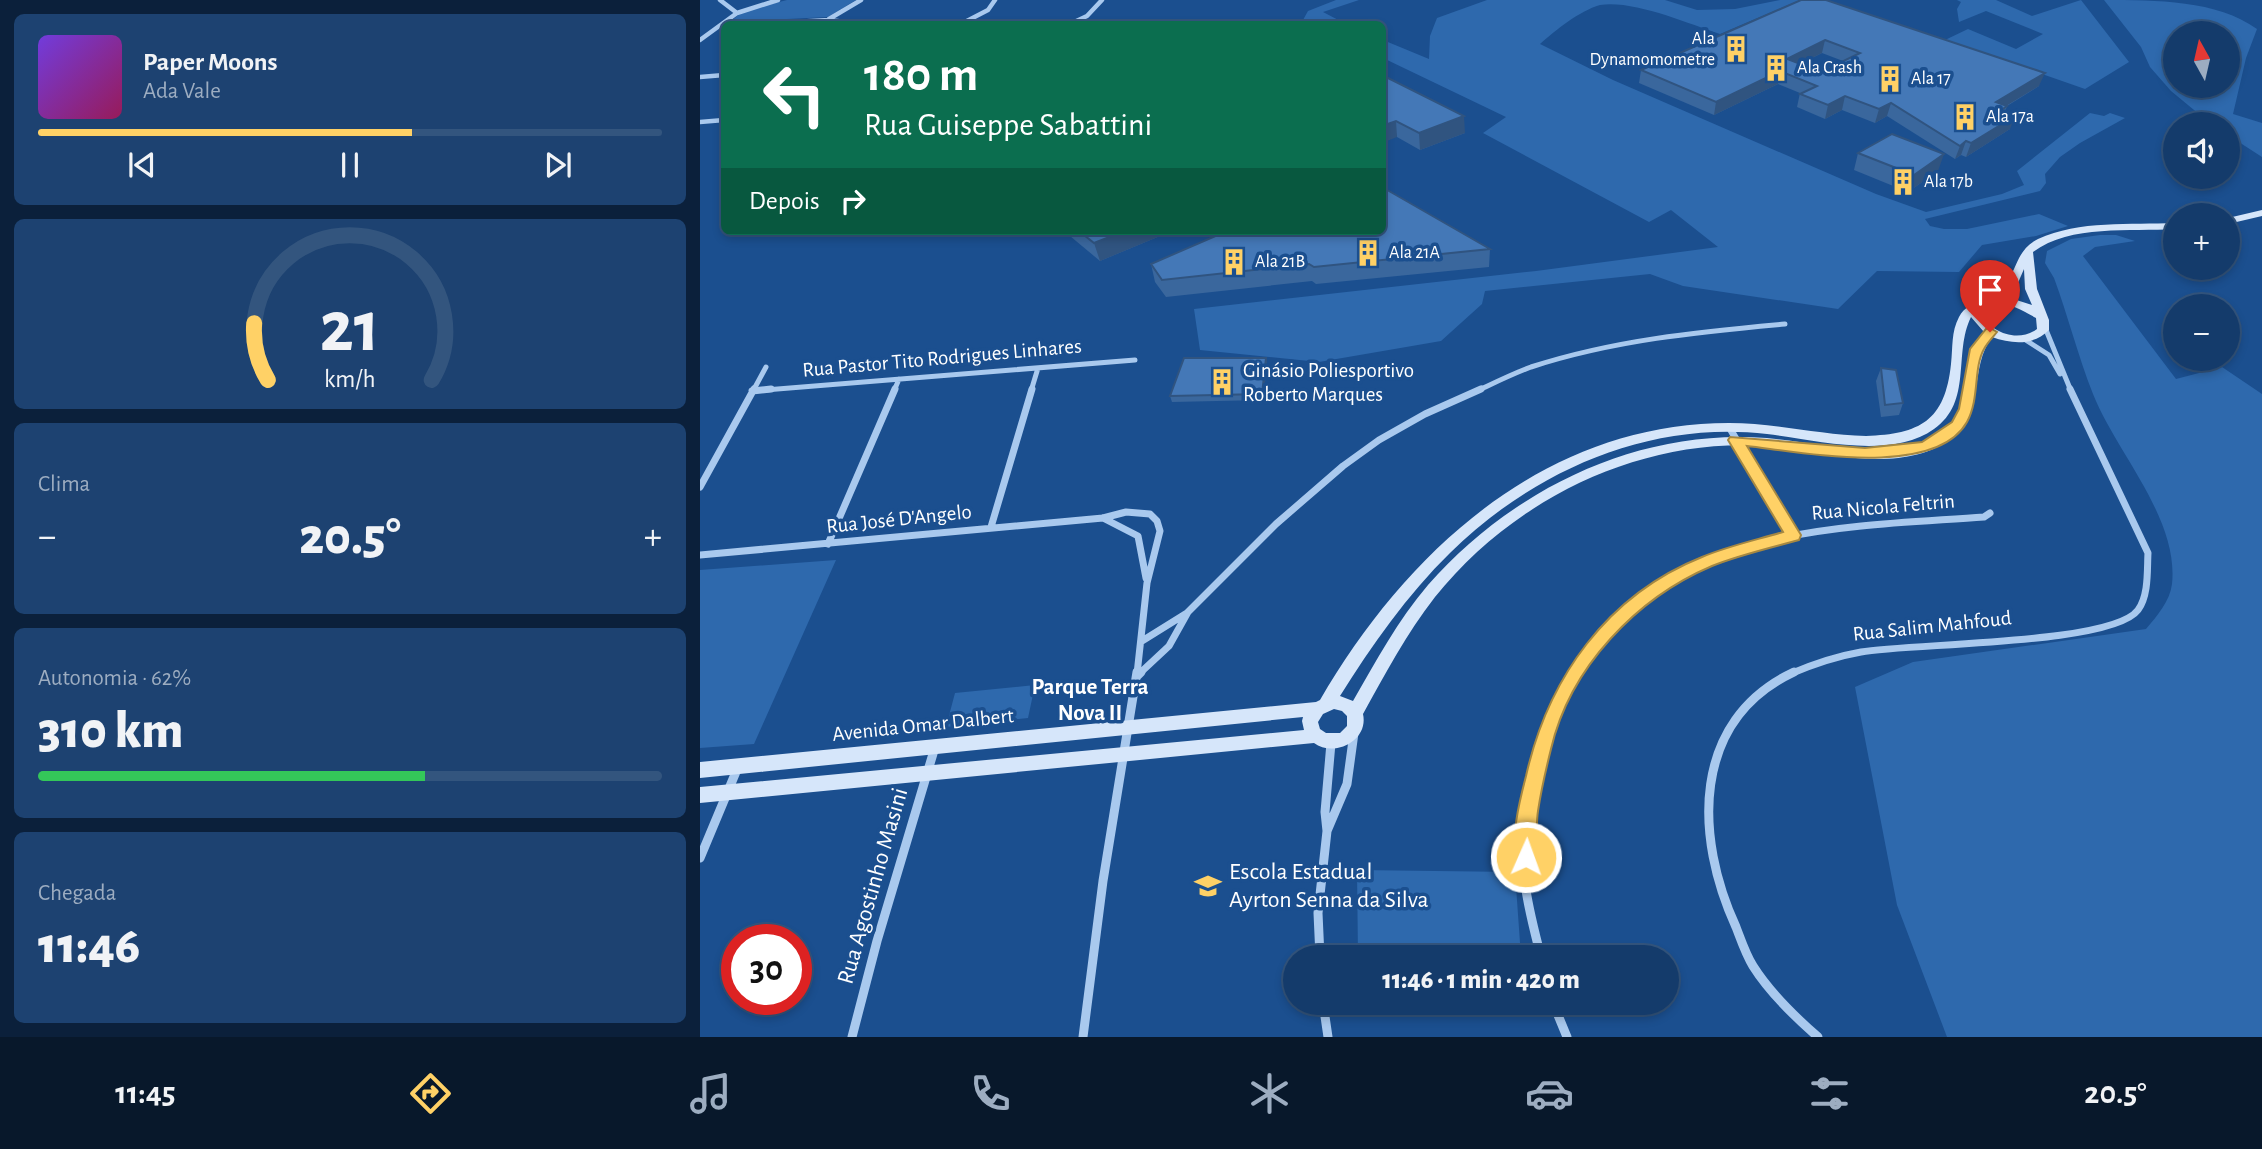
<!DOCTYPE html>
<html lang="pt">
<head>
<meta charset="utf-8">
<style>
  :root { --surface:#143b6b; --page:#1d4271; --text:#f1f3f6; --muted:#9dadc1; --line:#33557e; --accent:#ffd166 }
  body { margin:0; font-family:"Alegreya Sans",sans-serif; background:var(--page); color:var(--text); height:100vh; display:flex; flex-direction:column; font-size:26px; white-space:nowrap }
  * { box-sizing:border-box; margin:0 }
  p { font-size:23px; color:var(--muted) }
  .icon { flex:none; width:38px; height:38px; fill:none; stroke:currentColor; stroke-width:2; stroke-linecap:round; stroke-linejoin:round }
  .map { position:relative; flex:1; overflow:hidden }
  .drawer { display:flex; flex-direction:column; gap:14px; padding:14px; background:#0b203b; width:700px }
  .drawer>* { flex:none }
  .guide { position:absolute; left:21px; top:21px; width:665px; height:214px; border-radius:10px; box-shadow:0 4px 10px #0003,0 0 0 2px var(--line); background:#0b6e4f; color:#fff; overflow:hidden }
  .needle { width:46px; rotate:352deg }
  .controls { position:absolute; left:1463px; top:21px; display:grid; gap:14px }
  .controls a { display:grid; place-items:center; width:77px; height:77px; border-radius:50%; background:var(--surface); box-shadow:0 4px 10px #0003,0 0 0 2px var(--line); font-size:35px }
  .speed { position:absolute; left:21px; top:924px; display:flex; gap:14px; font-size:35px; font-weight:700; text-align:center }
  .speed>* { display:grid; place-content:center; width:91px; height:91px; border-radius:50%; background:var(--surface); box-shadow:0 4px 10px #0003,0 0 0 2px var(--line); line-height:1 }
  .speed .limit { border:10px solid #d22; background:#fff; color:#111 }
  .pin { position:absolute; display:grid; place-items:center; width:60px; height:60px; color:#fff; margin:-72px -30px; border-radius:50% 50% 50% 0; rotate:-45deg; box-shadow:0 0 7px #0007 }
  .pin .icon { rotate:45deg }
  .me { position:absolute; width:77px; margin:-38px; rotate:2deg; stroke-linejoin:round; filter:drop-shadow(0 0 5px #0008) }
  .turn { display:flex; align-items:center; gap:24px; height:147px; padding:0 28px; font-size:32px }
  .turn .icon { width:91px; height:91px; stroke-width:2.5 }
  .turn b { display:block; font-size:49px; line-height:60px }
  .then { display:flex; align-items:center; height:66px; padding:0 28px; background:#0003; gap:14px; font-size:26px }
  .big { font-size:52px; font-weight:800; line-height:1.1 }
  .drawer .card { flex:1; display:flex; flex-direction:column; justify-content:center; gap:10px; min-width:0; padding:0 24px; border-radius:10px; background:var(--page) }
  .drawer .dial { align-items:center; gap:0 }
  .dial svg { height:182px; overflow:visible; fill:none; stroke:var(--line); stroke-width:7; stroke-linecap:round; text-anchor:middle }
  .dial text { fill:var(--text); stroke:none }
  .song { display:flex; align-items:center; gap:21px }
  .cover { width:84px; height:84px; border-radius:10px; background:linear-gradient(135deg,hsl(260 70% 55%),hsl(330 70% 35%)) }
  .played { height:7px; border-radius:4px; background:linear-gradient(90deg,var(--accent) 60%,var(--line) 60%) }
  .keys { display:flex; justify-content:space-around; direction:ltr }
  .heat { display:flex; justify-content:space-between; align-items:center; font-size:38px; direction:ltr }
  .charge { height:10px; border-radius:5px; background:linear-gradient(90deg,#34c759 62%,var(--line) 0) }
  .trip { position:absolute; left:583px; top:945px; width:396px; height:70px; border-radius:35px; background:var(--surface); box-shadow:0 4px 10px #0003,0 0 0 2px var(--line); font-weight:800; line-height:70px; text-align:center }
  .menu { display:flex; height:112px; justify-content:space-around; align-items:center; background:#08182b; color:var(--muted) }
  .menu .icon { width:49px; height:49px }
  .menu .current { color:var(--accent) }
  .menu b { font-size:32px; color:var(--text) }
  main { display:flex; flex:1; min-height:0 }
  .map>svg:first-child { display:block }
  .green { fill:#2e69ad; fill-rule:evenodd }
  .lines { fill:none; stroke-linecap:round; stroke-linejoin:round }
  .street-far3 { stroke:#a9c9ee; stroke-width:4.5 }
  .street-far2 { stroke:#a9c9ee; stroke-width:5 }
  .street-far1 { stroke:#a9c9ee; stroke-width:7 }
  .street { stroke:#a9c9ee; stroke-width:9 }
  .secondary { fill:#d6e6fa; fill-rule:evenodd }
  .wall { fill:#3a679d; fill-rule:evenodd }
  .shaded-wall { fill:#305480 }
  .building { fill:#4478b7; stroke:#305480; stroke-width:2; fill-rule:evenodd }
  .route { fill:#ffd166; stroke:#a68842; stroke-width:2 }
  .labels { text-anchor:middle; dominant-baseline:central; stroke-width:7; stroke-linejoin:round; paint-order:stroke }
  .far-poi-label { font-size:18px; fill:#fff; stroke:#1b4f8f; text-anchor:start }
  .street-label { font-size:21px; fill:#fff; stroke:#1b4f8f }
  .poi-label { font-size:21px; fill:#fff; stroke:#1b4f8f; text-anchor:start }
  .neighbourhood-label { font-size:23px; font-weight:bold; fill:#fff; stroke:#1b4f8f }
  .near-poi-label { font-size:24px; fill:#fff; stroke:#1b4f8f; text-anchor:start }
  .near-street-label { font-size:24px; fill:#fff; stroke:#1b4f8f }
</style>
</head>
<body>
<main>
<section class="drawer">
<div class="card">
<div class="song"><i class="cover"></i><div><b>Paper Moons</b><p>Ada Vale</p></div></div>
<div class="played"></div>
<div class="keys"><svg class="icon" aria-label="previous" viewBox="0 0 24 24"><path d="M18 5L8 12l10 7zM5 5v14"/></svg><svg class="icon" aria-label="pause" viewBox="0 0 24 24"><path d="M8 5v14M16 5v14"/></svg><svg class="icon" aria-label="next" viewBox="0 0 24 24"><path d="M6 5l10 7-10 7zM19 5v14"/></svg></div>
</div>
<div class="card dial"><svg viewBox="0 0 100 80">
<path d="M14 69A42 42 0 1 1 86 69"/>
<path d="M14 69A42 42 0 0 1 8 44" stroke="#ffd166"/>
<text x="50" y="56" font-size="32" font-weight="700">21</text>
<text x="50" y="72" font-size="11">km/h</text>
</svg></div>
<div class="card"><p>Clima</p>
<div class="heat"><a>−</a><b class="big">20.5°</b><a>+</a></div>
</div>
<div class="card"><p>Autonomia · 62%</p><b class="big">310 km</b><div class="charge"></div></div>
<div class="card"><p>Chegada</p><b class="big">11:46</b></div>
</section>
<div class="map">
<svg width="1562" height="1037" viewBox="0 0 1562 1037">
  <rect width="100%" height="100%" fill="#1b4f8f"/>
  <path class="green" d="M 87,0 L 156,0 L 128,17 L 30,22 L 43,11 Z
    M 636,0 L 659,0 L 623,12 L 646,24 L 567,24 L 603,20 L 608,11 Z
    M 787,0 L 965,0 L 997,10 L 1035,9 L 1080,0 L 1100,0 L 1020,34 C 986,23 934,0 900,5 C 879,11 856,30 840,44 L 913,80 L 1176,194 L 1226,212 L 1302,194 L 1324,185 L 1317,171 L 1390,113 L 1404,116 L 1410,113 L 1425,118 L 1380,143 L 1360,157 L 1345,174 L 1346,183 L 1340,191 L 1225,219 L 1230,226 L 1244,229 L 1267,229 L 1339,214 L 1368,226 L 1336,236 L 1282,245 L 1259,272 L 1177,271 L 1138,309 L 983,286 L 950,274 L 785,291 L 782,304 L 741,341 L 619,362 L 500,350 L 494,309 L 836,271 L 1018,247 L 971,210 L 949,222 L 783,133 L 806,117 L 683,58 L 683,40 L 729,59 L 730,36 L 737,18 Z
    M 1257,0 L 1296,0 L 1332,16 L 1381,0 L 1429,62 L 1385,89 L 1245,40 L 1268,29 L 1316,49 L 1343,34 L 1286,11 L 1259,22 L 1257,9 L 1261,2 Z
    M 1404,0 C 1456,0 1517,0 1557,29 L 1546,58 L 1533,114 L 1562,123 L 1562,157 L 1528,135 L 1528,124 L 1511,124 L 1471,91 L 1450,67 L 1441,47 ZM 1475,33 L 1528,33 L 1528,86 L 1475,86 Z
    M 1400,235 L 1416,235 L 1435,241 L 1395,247 L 1383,256 L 1476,379 L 1522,367 L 1562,394 L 1562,1037 L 1247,1037 L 1197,905 L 1155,687 L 1213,662 L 1446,629 C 1457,616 1470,601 1472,584 C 1479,518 1416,452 1393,394 C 1378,356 1368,316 1354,278 L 1345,263 L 1347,251 L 1371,239 Z
    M 136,560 L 54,744 L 0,748 L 0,570 Z
    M 335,685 L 328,718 L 246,727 L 255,693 Z
    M 657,870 L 815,872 L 821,957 L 658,957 Z"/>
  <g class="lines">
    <path class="street-far3" d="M 20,0 L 37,13
      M 129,19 L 161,0
      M 59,24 L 129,20 L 162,24
      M 261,24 L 288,10 L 295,0
      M 370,24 L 387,16 L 402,0
      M 0,40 L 37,13 L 78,0
      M 0,77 L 24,75
      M 0,122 L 24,120"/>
    <path class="street-far2" d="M 1344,325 L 1371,391
      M 1324,339 L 1349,355 L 1360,374
      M 52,391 L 435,360
      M 53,391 L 66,367
      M 194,391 L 199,379
      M 331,391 L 338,368
      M 777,391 C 794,383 812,374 831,367 C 914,340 998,332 1085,324"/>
    <path class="street-far1" d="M 52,391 L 71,389
      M 1029,427 L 1093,535
      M 0,487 L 54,389
      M 403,518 L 438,536 L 446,578
      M 291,527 L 332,389
      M 128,544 L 195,389
      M 0,555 L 403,518 L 426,512 L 450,514 L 457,521 L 460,531 L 447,583 L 437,674
      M 442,641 L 487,613
      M 439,674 L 469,646 L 488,612 L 576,524 L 643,466 L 679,440 L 725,414 L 781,389
      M 875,674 C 891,650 907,627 929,608 C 1025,525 1164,526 1284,517 L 1290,513
      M 1090,674 C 1111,665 1138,656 1161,652 C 1211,643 1412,645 1438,610 C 1449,595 1447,570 1448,553 L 1370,389"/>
    <path class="street" d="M 1094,672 C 990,721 995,838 1036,927 C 1041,940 1046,955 1053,966 C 1070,993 1095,1017 1118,1037
      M 437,676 L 441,672
      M 627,831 L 647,784 L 654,733
      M 0,858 L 38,767
      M 620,957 L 618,913 L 627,831 L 625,812 L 631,743
      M 841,957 C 835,933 828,908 825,883 C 819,813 838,732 876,672
      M 623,1003 L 628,1037
      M 853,1003 L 867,1037
      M 152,1037 L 177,941 L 235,747
      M 383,1037 L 403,881 L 437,672"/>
    <path class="secondary" d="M 1562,210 L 1562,216 L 1528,224 L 1528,218 Z
      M 1475,223 L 1475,229 C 1430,232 1371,224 1333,252 L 1337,289 L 1349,320 L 1349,330 C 1333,346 1312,344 1292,337 C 1269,367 1285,413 1252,438 C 1203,475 1130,453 1076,447 C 947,434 816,496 735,597 C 707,633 685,674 663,714 C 669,741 634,758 614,743 L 0,803 L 0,787 L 604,730 L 602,721 L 603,717 L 0,778 L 0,762 L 616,702 L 620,700 C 707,550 846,423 1029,423 C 1075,423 1120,435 1166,436 C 1220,434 1245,421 1251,364 C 1253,347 1251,332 1259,317 C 1270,297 1294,303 1305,286 C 1317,269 1317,249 1338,239 C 1379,220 1431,225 1475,223 ZM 1324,269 L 1325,289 L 1332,305 L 1307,297 L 1317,285 ZM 1295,303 C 1312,304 1322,310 1336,318 L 1337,329 C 1318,343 1290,333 1280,312 L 1281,308 ZM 1271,317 L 1284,332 C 1260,363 1272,411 1242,432 C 1195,465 1127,444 1076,439 C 944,425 814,487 728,585 C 698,620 676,661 653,701 L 640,696 C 672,645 707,595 750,553 C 833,471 949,420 1067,434 C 1116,440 1191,460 1234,429 C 1273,402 1253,353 1271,317 ZM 634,709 L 642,711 L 647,716 L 647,726 L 640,733 L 626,733 L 620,729 L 618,722 L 623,714 Z"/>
  </g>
  <path class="wall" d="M 1101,0 L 1339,86 L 1307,106 L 1305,112 L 1310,129 L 1266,157 L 1261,155 L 1255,159 L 1187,116 L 1175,123 L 1142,110 L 1125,119 L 1097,107 L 1100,93 L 1078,84 L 1014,115 L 939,83 L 941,70 ZM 1122,53 L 1143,61 L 1121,72 L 1100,64 Z
    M 682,75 L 765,133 L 720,150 L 697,137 Z
    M 1158,153 L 1238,171 L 1208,192 L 1154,170 Z
    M 364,231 L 472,231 L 400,261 Z
    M 790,249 L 789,267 L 616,284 L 612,281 L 466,297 L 455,282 L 451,264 Z
    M 566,358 L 567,364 L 563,400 L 472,402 L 470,396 Z
    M 1181,368 L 1203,403 L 1199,415 L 1181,417 L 1176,381 Z"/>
  <path class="shaded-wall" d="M 1125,40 L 1122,53 L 1084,72 L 1087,59 Z
    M 1080,71 L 1078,84 L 1014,115 L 1016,102 Z
    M 1345,73 L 1339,86 L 1291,115 L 1296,102 Z
    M 1145,96 L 1142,110 L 1125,119 L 1128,105 Z
    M 1191,103 L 1187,116 L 1175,123 L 1179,109 Z
    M 764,116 L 765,133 L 720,150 L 719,133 Z
    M 1315,116 L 1310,129 L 1266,157 L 1271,143 Z
    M 696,121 L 697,137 L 682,143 L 682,126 Z
    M 1266,141 L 1261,155 L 1255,159 L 1260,146 Z
    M 1244,154 L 1238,171 L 1208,192 L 1214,175 Z
    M 425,231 L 472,231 L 400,261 L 394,243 Z
    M 566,358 L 567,364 L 563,400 L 562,394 Z"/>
  <path class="building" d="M 1101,0 L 1126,0 L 1345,73 L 1296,102 L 1307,106 L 1300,111 L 1315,116 L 1271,143 L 1266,141 L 1260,146 L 1191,103 L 1179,109 L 1145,96 L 1128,105 L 1100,94 L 1117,86 L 1080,71 L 1016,102 L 941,70 ZM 1125,40 L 1160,53 L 1121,72 L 1087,59 Z
    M 682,75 L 764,116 L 719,133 L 696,121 L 682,126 Z
    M 1192,134 L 1244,154 L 1214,175 L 1158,153 Z
    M 682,187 L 790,249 L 614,267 L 609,264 L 462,280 L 451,264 L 527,231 L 682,231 Z
    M 379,231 L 425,231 L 394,243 Z
    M 484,358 L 566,358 L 562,394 L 470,396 Z
    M 1181,368 L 1196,370 L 1203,403 L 1185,405 Z"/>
  <path class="route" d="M 1290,328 L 1297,332 C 1293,337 1287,343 1284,349 C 1273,369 1280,398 1267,422 C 1235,479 1100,452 1047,446 L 1101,535 L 1099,540 C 1070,548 1039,555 1012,566 C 937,598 870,667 851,749 C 846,769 841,791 838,811 C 835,829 840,848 833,864 L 826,867 L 818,864 C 809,841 820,799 826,776 C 848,678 907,595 1002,557 C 1028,546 1056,540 1083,532 L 1028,440 L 1030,437 L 1165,448 L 1222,442 L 1252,422 L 1259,409 L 1270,349 L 1286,329 Z"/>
  <defs>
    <symbol id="building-bare" viewBox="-9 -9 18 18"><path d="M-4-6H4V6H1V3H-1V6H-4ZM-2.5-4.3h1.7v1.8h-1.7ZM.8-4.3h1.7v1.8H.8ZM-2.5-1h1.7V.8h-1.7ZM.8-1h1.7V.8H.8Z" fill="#ffd166" stroke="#1b4f8f" stroke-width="2.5" paint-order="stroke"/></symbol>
    <symbol id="school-bare" viewBox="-9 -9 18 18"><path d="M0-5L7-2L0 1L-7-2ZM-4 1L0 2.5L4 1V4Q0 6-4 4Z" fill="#ffd166" stroke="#1b4f8f" stroke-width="2.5" paint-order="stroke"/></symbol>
  </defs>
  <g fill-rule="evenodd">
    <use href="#building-bare" x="1017" y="30" width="38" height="38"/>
    <use href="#building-bare" x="1057" y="49" width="38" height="38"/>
    <use href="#building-bare" x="1171" y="60" width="38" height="38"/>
    <use href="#building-bare" x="1246" y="98" width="38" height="38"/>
    <use href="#building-bare" x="1184" y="163" width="38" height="38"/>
    <use href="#building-bare" x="649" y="234" width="38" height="38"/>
    <use href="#building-bare" x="515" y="243" width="38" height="38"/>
    <use href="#building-bare" x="503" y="363" width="38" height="38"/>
    <use href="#school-bare" x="489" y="867" width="38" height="38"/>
  </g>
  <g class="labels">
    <g class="far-poi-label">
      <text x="1015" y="39" text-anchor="end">Ala<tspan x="1015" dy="21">Dynamomometre</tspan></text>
      <text x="1097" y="68">Ala Crash</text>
      <text x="1211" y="79">Ala 17</text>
      <text x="1286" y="117">Ala 17a</text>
      <text x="1224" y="182">Ala 17b</text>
      <text x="689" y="253">Ala 21A</text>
      <text x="555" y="262">Ala 21B</text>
    </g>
    <g class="street-label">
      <text transform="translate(242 358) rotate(-5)">Rua Pastor Tito Rodrigues Linhares</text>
      <text transform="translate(1183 507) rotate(-5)">Rua Nicola Feltrin</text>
      <text transform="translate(199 519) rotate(-6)">Rua José D'Angelo</text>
      <text transform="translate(1232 626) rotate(-6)">Rua Salim Mahfoud</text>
      <text transform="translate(223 725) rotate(-6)">Avenida Omar Dalbert</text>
    </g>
    <g class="poi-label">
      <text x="543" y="370">Ginásio Poliesportivo<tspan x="543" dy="24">Roberto Marques</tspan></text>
    </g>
    <g class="neighbourhood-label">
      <text x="390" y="687">Parque Terra<tspan x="390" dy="26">Nova II</tspan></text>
    </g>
    <g class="near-poi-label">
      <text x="529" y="872">Escola Estadual<tspan x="529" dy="28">Ayrton Senna da Silva</tspan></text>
    </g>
    <g class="near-street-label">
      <text transform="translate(173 886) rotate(-74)">Rua Agostinho Masini</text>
    </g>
  </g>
</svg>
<div class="controls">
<a><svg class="needle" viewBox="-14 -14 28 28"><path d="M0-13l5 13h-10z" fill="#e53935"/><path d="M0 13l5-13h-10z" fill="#9dadc1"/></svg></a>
<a><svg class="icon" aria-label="sound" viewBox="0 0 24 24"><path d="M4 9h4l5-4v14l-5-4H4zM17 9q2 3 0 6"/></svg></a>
<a>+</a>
<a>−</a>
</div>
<div class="speed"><div class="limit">30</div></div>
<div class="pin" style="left:1290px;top:332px;background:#d93025"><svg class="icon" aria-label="arrive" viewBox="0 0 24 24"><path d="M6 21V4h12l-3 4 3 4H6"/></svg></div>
<svg class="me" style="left:826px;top:857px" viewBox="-20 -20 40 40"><circle r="17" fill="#ffd166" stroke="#fff" stroke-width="3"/><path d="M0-11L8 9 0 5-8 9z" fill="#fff"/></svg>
<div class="trip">11:46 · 1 min · 420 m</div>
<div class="guide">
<div class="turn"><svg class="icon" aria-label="left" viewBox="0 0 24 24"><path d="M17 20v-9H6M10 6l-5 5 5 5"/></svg><div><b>180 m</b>Rua Guiseppe Sabattini</div></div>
<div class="then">Depois<svg class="icon" aria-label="right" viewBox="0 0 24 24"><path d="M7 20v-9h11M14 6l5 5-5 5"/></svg></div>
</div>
</div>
</main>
<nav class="menu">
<b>11:45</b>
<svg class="icon current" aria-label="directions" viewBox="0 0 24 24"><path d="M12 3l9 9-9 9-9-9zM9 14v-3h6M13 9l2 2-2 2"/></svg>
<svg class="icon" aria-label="music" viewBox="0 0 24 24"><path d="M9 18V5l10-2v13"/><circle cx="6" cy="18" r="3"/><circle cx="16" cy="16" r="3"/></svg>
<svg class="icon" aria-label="phone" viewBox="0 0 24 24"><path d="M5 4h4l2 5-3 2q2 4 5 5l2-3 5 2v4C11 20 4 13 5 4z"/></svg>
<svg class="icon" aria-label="climate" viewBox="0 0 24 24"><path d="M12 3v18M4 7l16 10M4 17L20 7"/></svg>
<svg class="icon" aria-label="car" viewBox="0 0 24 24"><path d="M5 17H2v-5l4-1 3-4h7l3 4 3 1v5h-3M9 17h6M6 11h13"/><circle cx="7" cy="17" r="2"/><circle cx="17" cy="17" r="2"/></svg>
<svg class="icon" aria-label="filters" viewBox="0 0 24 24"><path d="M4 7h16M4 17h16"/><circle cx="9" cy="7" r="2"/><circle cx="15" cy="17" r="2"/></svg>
<b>20.5°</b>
</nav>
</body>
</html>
